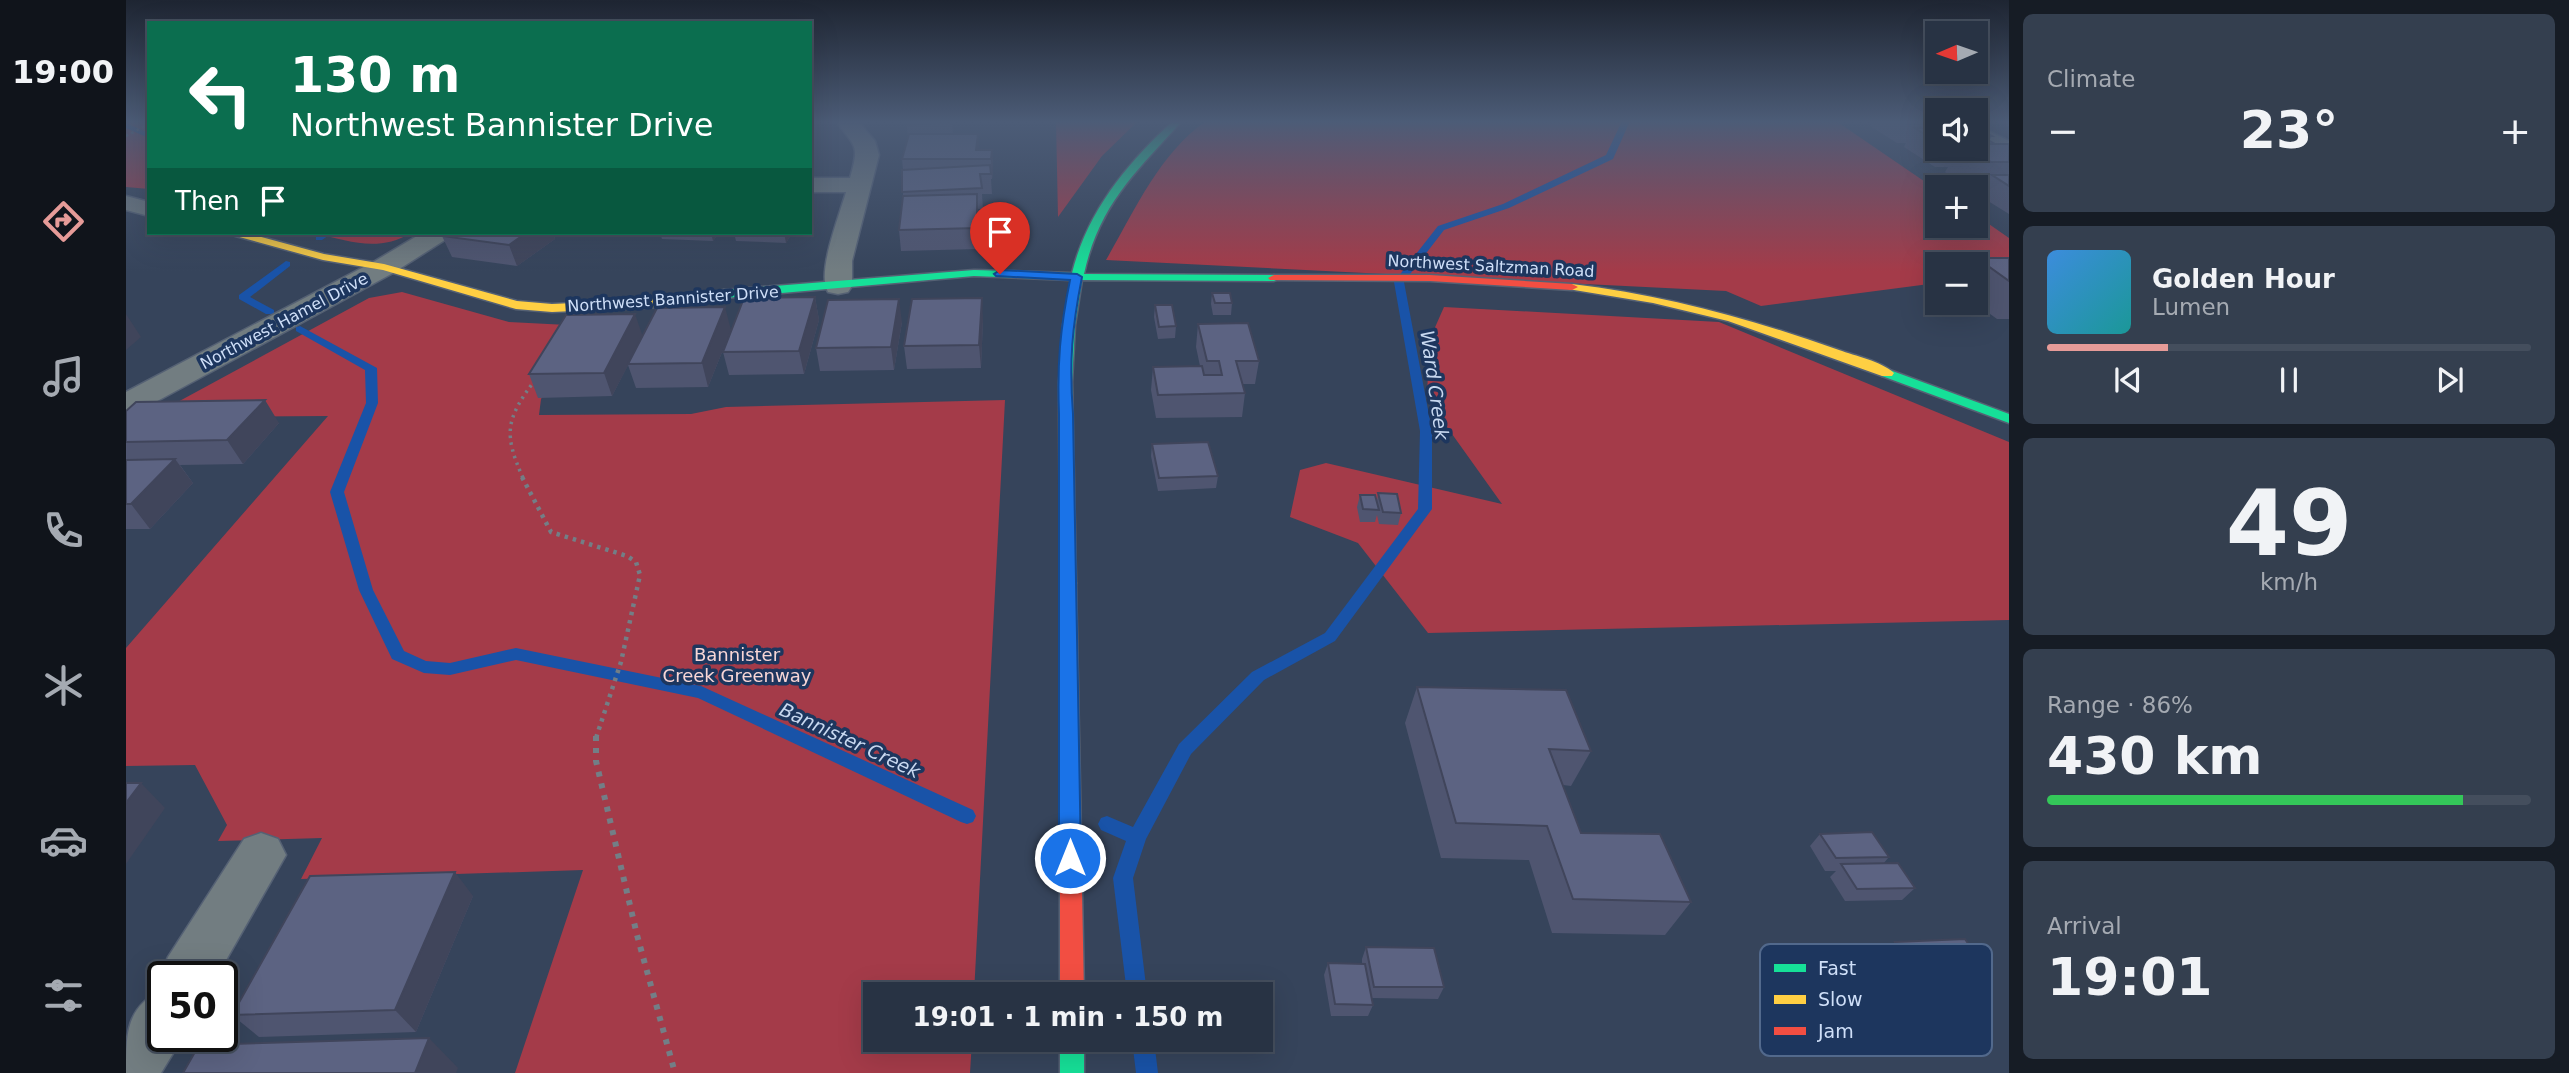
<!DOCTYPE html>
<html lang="en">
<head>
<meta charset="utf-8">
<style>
  :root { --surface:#283344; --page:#343f4f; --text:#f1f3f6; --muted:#a5aab2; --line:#444e5d; --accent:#e69b98 }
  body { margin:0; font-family:"DejaVu Sans",sans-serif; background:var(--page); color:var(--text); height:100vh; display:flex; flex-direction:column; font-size:26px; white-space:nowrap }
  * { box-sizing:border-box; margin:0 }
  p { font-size:23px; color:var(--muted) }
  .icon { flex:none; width:38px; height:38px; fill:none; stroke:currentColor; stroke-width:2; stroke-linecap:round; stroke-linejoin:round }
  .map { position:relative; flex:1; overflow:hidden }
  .sheet { display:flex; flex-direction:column; gap:14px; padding:14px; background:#161c25; width:560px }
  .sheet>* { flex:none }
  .hud { position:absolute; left:21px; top:21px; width:665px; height:214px; border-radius:0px; box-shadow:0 7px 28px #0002,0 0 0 2px var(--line); background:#0b6e4f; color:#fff; overflow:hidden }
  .needle { width:46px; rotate:268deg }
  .controls { position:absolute; left:1799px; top:21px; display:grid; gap:14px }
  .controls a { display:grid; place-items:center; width:63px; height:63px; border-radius:0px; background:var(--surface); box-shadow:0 7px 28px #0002,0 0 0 2px var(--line); font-size:35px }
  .speed { position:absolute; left:21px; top:961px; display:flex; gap:14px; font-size:35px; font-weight:700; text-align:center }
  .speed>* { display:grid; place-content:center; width:91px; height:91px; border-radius:50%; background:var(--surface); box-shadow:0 7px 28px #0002,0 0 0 2px var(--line); line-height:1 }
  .speed .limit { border:4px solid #111; border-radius:10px; background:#fff; color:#111 }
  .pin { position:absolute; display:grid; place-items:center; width:60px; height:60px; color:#fff; margin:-72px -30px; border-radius:50% 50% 50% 0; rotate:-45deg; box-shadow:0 0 7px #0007 }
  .pin .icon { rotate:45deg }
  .me { position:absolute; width:77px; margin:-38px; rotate:0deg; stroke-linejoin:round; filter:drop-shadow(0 0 5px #0008) }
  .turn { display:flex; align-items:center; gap:24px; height:147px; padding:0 28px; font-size:32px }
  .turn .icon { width:91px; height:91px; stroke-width:2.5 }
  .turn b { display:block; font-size:49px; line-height:60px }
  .then { display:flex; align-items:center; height:66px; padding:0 28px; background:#0003; gap:14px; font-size:26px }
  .big { font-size:52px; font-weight:700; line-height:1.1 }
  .sheet .widget { flex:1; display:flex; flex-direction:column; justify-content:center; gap:10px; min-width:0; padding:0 24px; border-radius:10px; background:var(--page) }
  .sheet .dial { align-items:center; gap:0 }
  .dial b { font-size:91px; line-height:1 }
  .song { display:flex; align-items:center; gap:21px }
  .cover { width:84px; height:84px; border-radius:10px; background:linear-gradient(135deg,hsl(210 70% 55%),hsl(180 70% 35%)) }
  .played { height:7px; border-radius:4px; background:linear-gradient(90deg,var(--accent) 25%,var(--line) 25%) }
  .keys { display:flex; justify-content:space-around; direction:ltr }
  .heat { display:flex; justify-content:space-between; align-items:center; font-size:38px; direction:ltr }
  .charge { height:10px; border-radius:5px; background:linear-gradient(90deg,#34c759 86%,var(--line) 0) }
  .trip { position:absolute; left:737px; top:982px; width:410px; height:70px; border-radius:0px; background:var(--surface); box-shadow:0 7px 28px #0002,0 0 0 2px var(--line); font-weight:700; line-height:70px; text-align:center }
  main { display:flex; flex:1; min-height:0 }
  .tab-bar { display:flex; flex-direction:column; width:126px; justify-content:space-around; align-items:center; background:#10141b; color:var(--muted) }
  .tab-bar .icon { width:49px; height:49px }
  .tab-bar .current { color:var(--accent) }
  .tab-bar b { font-size:32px; color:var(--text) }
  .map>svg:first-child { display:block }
  .green { fill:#a43b49 }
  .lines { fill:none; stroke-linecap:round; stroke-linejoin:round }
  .stream { fill:#1953a8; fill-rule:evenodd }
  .street-casing { stroke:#556174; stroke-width:3 }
  .fast-casing { stroke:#556174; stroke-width:3 }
  .slow-casing { stroke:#556174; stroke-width:3 }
  .jam-casing { stroke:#556174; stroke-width:3 }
  .path-far3 { stroke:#737e86; stroke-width:2.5; stroke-dasharray:2.5 3.5; stroke-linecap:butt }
  .path-far2 { stroke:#737e86; stroke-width:3.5; stroke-dasharray:2.5 4.5; stroke-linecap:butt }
  .path-far1 { stroke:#737e86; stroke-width:4.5; stroke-dasharray:3.5 5; stroke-linecap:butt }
  .path { stroke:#737e86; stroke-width:6; stroke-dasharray:5 7; stroke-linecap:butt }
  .street { fill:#727d81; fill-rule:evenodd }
  .fast { fill:#16e098; fill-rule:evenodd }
  .slow { fill:#ffcf43; fill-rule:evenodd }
  .jam { fill:#f24e42; fill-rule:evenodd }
  .wall { fill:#4f5570 }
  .shaded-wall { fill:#40455b }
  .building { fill:#5c6382; stroke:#40455b; stroke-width:2 }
  .route { fill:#1a73e8; stroke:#114b97; stroke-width:2 }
  .labels { text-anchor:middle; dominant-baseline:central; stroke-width:7; stroke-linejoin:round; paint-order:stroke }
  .far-street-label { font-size:16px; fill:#cfdff8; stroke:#1d365e }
  .park-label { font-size:18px; fill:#f8d6d6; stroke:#1d365e }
  .water-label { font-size:19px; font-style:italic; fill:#c8d8f0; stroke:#1d365e }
  .key { fill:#1d365e; stroke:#52698c; stroke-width:2 }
  .key-label { font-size:19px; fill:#cfdff8 }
</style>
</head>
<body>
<main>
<nav class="tab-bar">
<b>19:00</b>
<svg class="icon current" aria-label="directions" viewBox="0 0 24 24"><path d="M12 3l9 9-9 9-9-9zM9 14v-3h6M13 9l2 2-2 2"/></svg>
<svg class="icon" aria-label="music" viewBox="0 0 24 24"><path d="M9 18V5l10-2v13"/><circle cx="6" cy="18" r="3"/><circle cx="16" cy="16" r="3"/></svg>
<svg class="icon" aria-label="phone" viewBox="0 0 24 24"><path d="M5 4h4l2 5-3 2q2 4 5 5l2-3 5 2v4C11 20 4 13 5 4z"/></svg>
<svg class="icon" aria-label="climate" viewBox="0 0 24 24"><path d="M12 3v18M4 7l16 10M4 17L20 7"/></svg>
<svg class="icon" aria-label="car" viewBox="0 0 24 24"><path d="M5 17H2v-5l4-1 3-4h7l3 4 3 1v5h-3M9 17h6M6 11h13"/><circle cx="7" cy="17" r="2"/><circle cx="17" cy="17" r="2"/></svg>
<svg class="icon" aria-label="filters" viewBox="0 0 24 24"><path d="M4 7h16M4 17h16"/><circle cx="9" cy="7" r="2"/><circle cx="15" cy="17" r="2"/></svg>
</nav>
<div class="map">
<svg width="1883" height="1073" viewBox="0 0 1883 1073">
  <rect width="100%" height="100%" fill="#36445b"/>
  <path class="green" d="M 0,121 L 23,121 L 23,189 L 0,187 Z
    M 930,121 L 1012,121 L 976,156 L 932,217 Z
    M 1080,121 L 1710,121 L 1811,190 L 1811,226 L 1850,226 L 1850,215 L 1883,238 L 1883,274 L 1850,264 L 1811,264 L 1811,283 L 1635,306 L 1600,291 L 980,260 C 1008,212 1033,154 1080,121 Z
    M 190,233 L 285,233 C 253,252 224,242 190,233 Z
    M 276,292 L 383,322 L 461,326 L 415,399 L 413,415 L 565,414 L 600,407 L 879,400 L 848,994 L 749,994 L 749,1040 L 846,1040 L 844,1073 L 389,1073 L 457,870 L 175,879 L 196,838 L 92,841 L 101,825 L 69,765 L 0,766 L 0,648 L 202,416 L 24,417 L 243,298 Z
    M 1318,307 L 1593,322 L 1883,442 L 1883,620 L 1302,633 L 1232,543 L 1164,517 L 1174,470 L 1200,463 L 1376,504 L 1301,399 L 1303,341 Z"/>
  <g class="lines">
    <path class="stream" d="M 1496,121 L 1504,121 L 1487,159 L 1383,208 L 1318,230 L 1278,282 L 1306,431 L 1306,509 L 1209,641 L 1138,680 L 1065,754 L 1020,839 L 1007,878 L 1021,994 L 1001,994 L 987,878 L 1000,841 L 975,830 L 972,824 L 975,818 L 981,816 L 1007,827 L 1053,744 L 1126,672 L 1199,633 L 1292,509 L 1294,431 L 1268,282 L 1312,226 L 1377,204 L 1480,155 Z
      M 0,123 L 23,133 L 23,138 L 0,128 Z
      M 195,233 L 206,233 L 196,240 L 190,240 L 190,236 Z
      M 160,261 L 164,262 L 164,266 L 124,297 L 148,310 L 148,314 L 140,314 L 113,299 L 113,295 Z
      M 174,326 L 251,368 L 252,403 L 218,492 L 247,590 L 278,651 L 300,661 L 324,663 L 390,648 L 575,686 L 847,810 L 850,816 L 847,822 L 841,824 L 835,822 L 572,698 L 390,660 L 324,675 L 298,673 L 266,659 L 233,590 L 204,492 L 240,403 L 239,370 L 170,331 L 170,327 Z
      M 1006,1040 L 1028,1040 L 1032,1073 L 1010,1073 Z"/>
    <defs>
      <path id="street" d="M 710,121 L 732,121 L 749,141 L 753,155 L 726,261 L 726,286 L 722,292 L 712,294 L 702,292 C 690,273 714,214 720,192 L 684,192 L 684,178 L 724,178 C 734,143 729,148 710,121 Z
        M 1850,125 L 1883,141 L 1883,157 L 1850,140 Z
        M 0,196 L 23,202 L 23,216 L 0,210 Z
        M 296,233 L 325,233 L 322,238 L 267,273 L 11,412 L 0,414 L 0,392 L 249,261 Z
        M 135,833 L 152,839 L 160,855 L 91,976 L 37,976 L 37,982 L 34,976 L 42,957 L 118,839 Z
        M 37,989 L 37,1036 L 57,1037 L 35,1073 L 0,1073 C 0,1033 0,1007 37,989 Z"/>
      <path id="fast" d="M 1047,121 L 1056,121 C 1011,171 973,204 958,274 L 1148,275 L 1154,278 L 1148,281 L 956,280 L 949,325 L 946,382 L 950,583 L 948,587 L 942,589 L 934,583 L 933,382 L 937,325 L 945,280 L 848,276 L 598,298 L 592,294 L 598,290 L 848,270 L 946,273 C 961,212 1001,163 1047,121 Z
        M 1761,369 L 1883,414 L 1883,423 L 1756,376 L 1754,373 Z
        M 934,1040 L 958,1040 L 958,1073 L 934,1073 Z"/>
      <path id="slow" d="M 105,233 L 121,233 L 198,254 L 258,264 L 391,301 L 426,304 L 536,299 L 598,290 L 604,294 L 598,298 L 536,307 L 426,312 L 390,309 L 257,270 L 197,260 L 106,235 Z
        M 1446,284 C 1538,295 1626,319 1713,350 C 1729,356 1755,361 1768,373 L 1766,376 L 1756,376 L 1602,321 L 1527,303 L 1442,289 L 1440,287 Z"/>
      <path id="jam" d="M 1148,275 L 1304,275 L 1446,284 L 1452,287 L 1446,290 L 1304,281 L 1144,280 L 1142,278 Z
        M 942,577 L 950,583 L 958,994 L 934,994 L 934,583 Z"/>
    </defs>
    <use href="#street" class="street-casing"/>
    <use href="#fast" class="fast-casing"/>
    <use href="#slow" class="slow-casing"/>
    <use href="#jam" class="jam-casing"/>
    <path class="path-far3" d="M 0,136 L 23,124"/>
    <path class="path-far2" d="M 397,478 C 377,433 380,419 409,380"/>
    <path class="path-far1" d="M 396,477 L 425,532 L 501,556 L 510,562 L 514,575 L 495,662 L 470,738"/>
    <path class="path" d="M 470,736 L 470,761 L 511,935 L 549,1073"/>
    <use href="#street" class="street"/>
    <use href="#fast" class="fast"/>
    <use href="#slow" class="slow"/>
    <use href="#jam" class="jam"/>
  </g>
  <path class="wall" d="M 780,121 L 826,121 L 827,134 L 853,150 L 866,150 L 867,170 L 866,179 L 865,179 L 866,194 L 856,194 L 857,209 L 852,209 L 852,249 L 775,251 L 773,230 L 777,197 L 777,170 L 776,159 L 782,137 Z
    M 1739,121 L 1811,121 L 1811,149 L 1850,149 L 1850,127 L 1866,136 L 1863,141 L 1869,144 L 1883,144 L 1883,214 L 1854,196 L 1857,191 L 1850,191 L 1850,187 L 1843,187 L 1819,172 L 1822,167 L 1809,167 L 1778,147 L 1780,143 L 1771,143 L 1744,126 L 1746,122 Z
    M 1872,121 L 1883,121 L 1883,127 Z
    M 321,233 L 427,233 L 429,239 L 391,266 L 326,257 L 316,236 Z
    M 465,233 L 521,233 L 519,236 Z
    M 534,233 L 593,233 L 587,241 L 536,239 Z
    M 608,233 L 666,233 L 660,243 L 610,241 Z
    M 1851,258 L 1883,258 L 1883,319 L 1871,319 L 1849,303 L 1850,303 L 1850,264 L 1847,264 Z
    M 1086,293 L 1106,303 L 1105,315 L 1087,315 L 1085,304 Z
    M 689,297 L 693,320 L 678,374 L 603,375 L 597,352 Z
    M 1029,305 L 1050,326 L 1049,338 L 1032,339 L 1028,317 Z
    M 857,320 L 855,368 L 781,369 L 778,346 Z
    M 776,322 L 768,370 L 694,371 L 690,348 Z
    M 1072,324 L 1133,361 L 1129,384 L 1116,384 L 1119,393 L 1116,417 L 1030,418 L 1025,390 L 1027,367 L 1074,366 L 1070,347 Z
    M 605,330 L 582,387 L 510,388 L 502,365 L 486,396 L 412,398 L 403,374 L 516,336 Z
    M 0,411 L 153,423 L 117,464 L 54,465 L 67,483 L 24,529 L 0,529 Z
    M 1026,444 L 1092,476 L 1090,488 L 1032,491 L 1025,456 Z
    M 1252,493 L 1275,513 L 1272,525 L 1253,524 L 1251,515 L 1249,522 L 1234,522 L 1231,507 L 1234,495 L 1251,501 Z
    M 1291,687 L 1465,751 L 1445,786 L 1437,785 L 1455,833 L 1565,902 L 1539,935 L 1426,933 L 1403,860 L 1315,858 L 1279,723 Z
    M 1694,834 L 1763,857 L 1757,864 L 1789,888 L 1776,900 L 1719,901 L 1704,877 L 1710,871 L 1699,871 L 1684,846 Z
    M 347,896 L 290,1032 L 133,1037 L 106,1015 Z
    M 1769,942 L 1859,969 L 1845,980 L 1774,983 L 1756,954 Z
    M 1240,947 L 1318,987 L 1312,999 L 1245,998 L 1247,1005 L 1242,1016 L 1205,1016 L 1198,975 L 1202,963 L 1236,964 L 1236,959 Z"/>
  <path class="shaded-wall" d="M 684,121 L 688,138 L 684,143 Z
    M 852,134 L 854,153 L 850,150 Z
    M 866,150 L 867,170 L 866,179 L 865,159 Z
    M 851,194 L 852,215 L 852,249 L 851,228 Z
    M 400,233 L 427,233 L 429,239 L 391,266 L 383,245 Z
    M 585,233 L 593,233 L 587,241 Z
    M 658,233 L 666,233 L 660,243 Z
    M 689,297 L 693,320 L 678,374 L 673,351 Z
    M 856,298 L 857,320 L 855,368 L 853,345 Z
    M 773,299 L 776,322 L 768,370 L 765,347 Z
    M 599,307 L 605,330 L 582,387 L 576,363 Z
    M 0,314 L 15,337 L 0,350 Z
    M 509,314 L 517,337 L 486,396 L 478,373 Z
    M 139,400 L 153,423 L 117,464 L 101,440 Z
    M 49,459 L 67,483 L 24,529 L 5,504 Z
    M 15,783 L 39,808 L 0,864 L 0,803 Z
    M 329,872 L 347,896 L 290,1032 L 269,1010 Z
    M 303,1038 L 332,1068 L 330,1073 L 289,1073 Z"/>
  <path class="building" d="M 781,121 L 826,121 L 827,122 L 782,125 Z
    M 1776,121 L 1811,121 L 1811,124 L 1781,124 Z
    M 1850,127 L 1866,136 L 1855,136 L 1869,144 L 1850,144 Z
    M 1789,128 L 1811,128 L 1811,142 Z
    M 783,134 L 852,134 L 850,150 L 866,150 L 865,159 L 776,159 Z
    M 1850,144 L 1883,144 L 1883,162 L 1865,162 L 1843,149 L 1850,149 Z
    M 864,165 L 865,174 L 854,174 L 856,188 L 776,192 L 776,170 Z
    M 1866,175 L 1883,175 L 1883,186 Z
    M 851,194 L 851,228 L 773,230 L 777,196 Z
    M 321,233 L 400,233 L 383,245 L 316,236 Z
    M 1851,258 L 1883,258 L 1883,281 Z
    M 1086,293 L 1104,293 L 1106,303 L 1089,303 Z
    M 689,297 L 673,351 L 597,352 L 618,298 Z
    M 856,298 L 853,345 L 778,346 L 786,299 Z
    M 773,299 L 765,347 L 690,348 L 702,300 Z
    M 1029,305 L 1046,305 L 1050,326 L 1033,327 Z
    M 599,307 L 576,363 L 502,364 L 531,308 Z
    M 509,314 L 478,373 L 403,374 L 440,315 Z
    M 1122,323 L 1133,361 L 1110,361 L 1119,393 L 1032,395 L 1027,367 L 1076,366 L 1078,375 L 1096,375 L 1093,361 L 1081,361 L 1072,324 Z
    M 139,400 L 101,440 L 0,442 L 0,411 L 10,402 Z
    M 1082,442 L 1092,476 L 1033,478 L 1026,444 Z
    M 49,459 L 5,504 L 0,504 L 0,460 Z
    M 1252,493 L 1271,494 L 1275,513 L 1257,512 Z
    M 1234,495 L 1249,495 L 1253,510 L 1237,509 Z
    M 1291,687 L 1440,690 L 1465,751 L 1423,749 L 1455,833 L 1534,834 L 1565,902 L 1447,899 L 1421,826 L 1330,823 Z
    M 0,783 L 15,783 L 0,803 Z
    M 1746,832 L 1763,857 L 1710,858 L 1694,834 Z
    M 1772,863 L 1789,888 L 1731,889 L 1715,864 Z
    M 329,872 L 269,1010 L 106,1015 L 184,876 Z
    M 1839,939 L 1859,969 L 1788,971 L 1769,942 Z
    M 1240,947 L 1308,948 L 1318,987 L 1248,987 Z
    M 1202,963 L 1239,964 L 1247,1005 L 1209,1004 Z
    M 303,1038 L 289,1073 L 57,1073 L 73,1045 Z"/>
  <linearGradient id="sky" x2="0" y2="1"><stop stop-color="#1e2532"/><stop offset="0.45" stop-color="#4c5c77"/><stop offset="1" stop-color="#4c5c77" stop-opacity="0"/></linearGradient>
  <rect width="1883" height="271" fill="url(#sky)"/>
  <path class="route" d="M 874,270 L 951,274 L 956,277 C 946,328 943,362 947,414 L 955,858 L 952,865 L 944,868 L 937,865 L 933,858 L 933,414 C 931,364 934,329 944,280 L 870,276 L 868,274 Z"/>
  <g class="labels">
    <g class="far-street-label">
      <text transform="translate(1365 266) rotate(3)">Northwest Saltzman Road</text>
      <text transform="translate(547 299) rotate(-4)">Northwest Bannister Drive</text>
      <text transform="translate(158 321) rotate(-28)">Northwest Hamel Drive</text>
    </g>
    <g class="park-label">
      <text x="611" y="654">Bannister<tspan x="611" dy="21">Creek Greenway</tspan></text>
    </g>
    <g class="water-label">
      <text transform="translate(1309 385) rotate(82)">Ward Creek</text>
      <text transform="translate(724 740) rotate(25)">Bannister Creek</text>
    </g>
  </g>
  <rect x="1634" y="944" width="232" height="112" rx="10" class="key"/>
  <rect x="1648" y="964" width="32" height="8" fill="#16e098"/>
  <rect x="1648" y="995" width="32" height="9" fill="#ffcf43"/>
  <rect x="1648" y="1027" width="32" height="8" fill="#f24e42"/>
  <g class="key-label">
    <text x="1692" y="975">Fast</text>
    <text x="1692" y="1006">Slow</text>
    <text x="1692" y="1038">Jam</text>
  </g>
</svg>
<div class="controls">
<a><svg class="needle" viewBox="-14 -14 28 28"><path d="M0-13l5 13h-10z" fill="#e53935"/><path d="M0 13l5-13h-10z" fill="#a5aab2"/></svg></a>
<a><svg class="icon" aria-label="sound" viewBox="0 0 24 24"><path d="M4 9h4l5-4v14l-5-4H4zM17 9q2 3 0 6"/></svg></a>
<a>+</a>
<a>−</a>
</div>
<div class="speed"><div class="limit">50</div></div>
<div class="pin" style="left:874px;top:274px;background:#d93025"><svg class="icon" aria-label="arrive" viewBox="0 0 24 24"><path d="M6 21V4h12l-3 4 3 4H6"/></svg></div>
<svg class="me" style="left:944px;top:858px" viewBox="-20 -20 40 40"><circle r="17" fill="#1a73e8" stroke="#fff" stroke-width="3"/><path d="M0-11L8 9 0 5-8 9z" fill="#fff"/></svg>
<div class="trip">19:01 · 1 min · 150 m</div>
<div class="hud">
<div class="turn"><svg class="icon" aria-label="left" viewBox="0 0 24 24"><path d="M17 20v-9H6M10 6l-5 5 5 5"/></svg><div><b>130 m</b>Northwest Bannister Drive</div></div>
<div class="then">Then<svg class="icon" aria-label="arrive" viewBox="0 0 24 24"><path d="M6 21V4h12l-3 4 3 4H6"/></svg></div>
</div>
</div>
<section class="sheet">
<div class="widget"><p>Climate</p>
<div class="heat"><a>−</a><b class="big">23°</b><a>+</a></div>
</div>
<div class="widget">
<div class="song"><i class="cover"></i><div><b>Golden Hour</b><p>Lumen</p></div></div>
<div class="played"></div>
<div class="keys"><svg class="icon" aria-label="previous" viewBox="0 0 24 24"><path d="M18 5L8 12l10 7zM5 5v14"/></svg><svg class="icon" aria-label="pause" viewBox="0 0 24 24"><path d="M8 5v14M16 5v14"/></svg><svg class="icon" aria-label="next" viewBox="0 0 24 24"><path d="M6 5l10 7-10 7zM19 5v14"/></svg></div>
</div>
<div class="widget dial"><b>49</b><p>km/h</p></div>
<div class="widget"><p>Range · 86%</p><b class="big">430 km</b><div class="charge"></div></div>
<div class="widget"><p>Arrival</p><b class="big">19:01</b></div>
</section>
</main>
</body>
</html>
